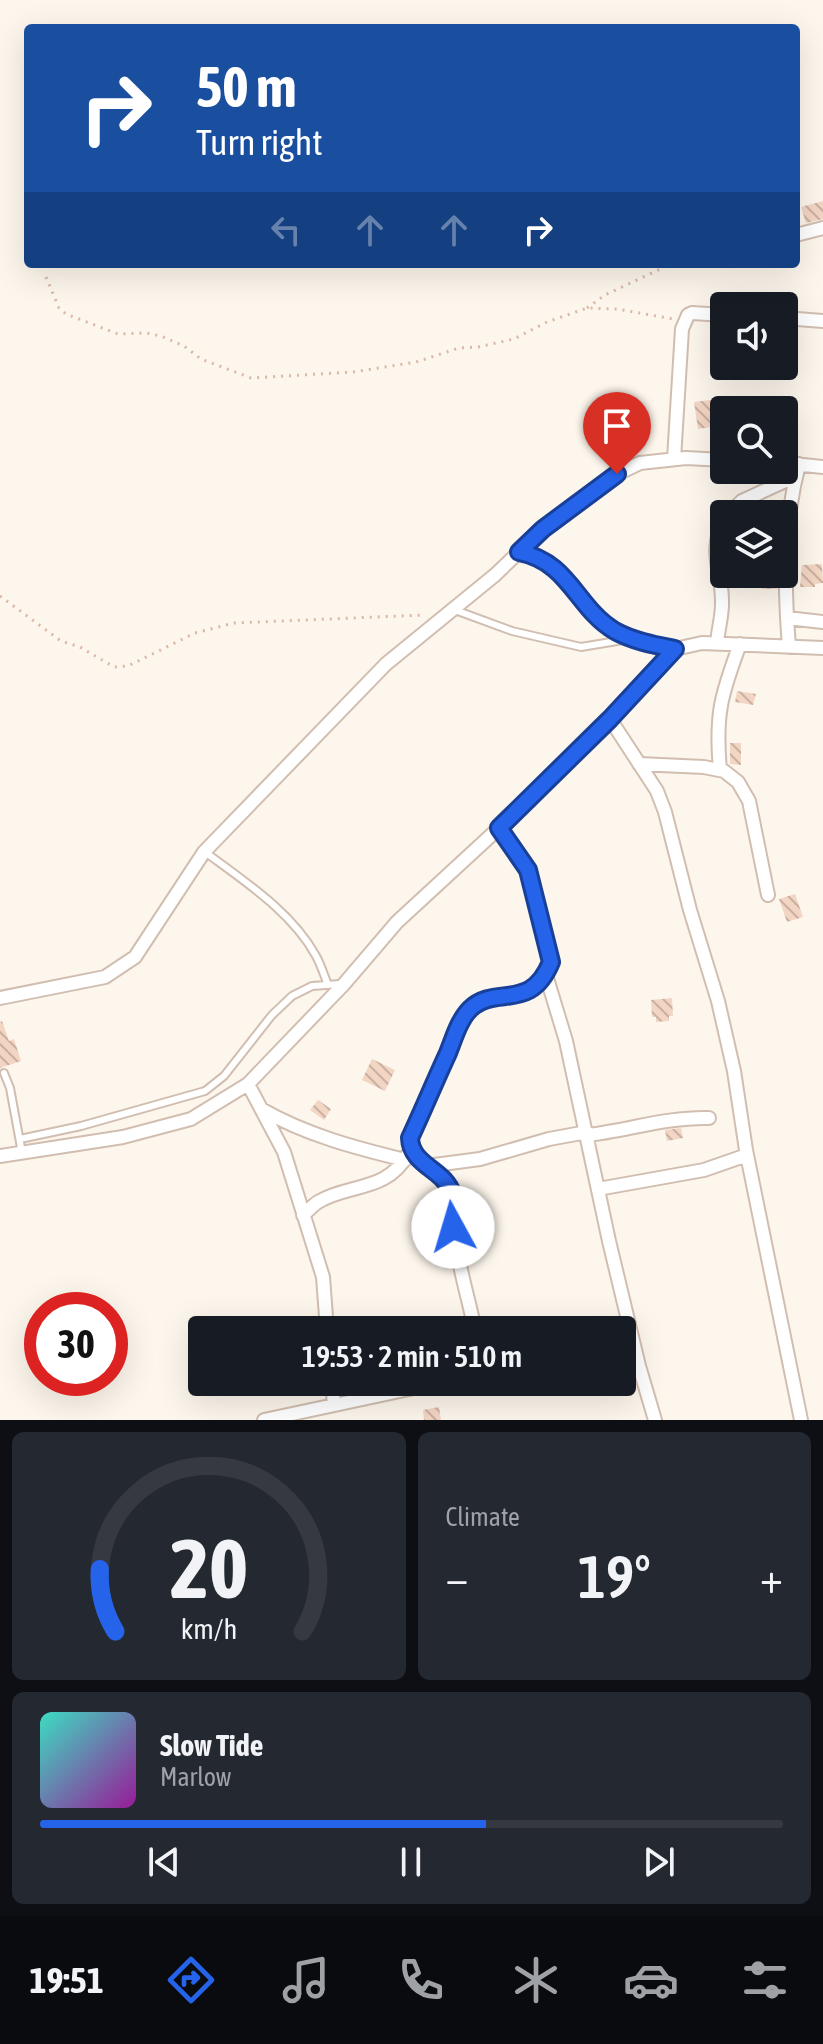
<!DOCTYPE html>
<html lang="en">
<head>
<meta charset="utf-8">
<style>
  :root { --surface:#171b24; --page:#242831; --text:#f1f3f6; --muted:#9ea1a6; --line:#363941; --accent:#2563eb }
  body { margin:0; font-family:"Asap Condensed",sans-serif; background:var(--page); color:var(--text); height:100vh; display:flex; flex-direction:column; font-size:30px; white-space:nowrap }
  * { box-sizing:border-box; margin:0 }
  p { font-size:26px; color:var(--muted) }
  .icon { flex:none; width:44px; height:44px; fill:none; stroke:currentColor; stroke-width:2; stroke-linecap:round; stroke-linejoin:round }
  .map { position:relative; height:1420px; overflow:hidden }
  .details { display:flex; flex-direction:column; gap:12px; padding:12px; background:#0d0f14; flex:1 }
  .details>* { flex:none }
  .hud { position:absolute; left:24px; top:24px; width:776px; height:244px; border-radius:8px; box-shadow:0 8px 32px #0002; background:#1a4fa0; color:#fff; overflow:hidden }
  .fabs { position:absolute; left:710px; top:292px; display:grid; gap:16px }
  .fabs a { display:grid; place-items:center; width:88px; height:88px; border-radius:8px; background:var(--surface); box-shadow:0 8px 32px #0002; font-size:40px }
  .speed { position:absolute; left:24px; top:1292px; display:flex; gap:16px; font-size:40px; font-weight:700; text-align:center }
  .speed>* { display:grid; place-content:center; width:104px; height:104px; border-radius:50%; background:var(--surface); box-shadow:0 8px 32px #0002; line-height:1 }
  .speed .limit { border:12px solid #d22; background:#fff; color:#111 }
  .pin { position:absolute; display:grid; place-items:center; width:68px; height:68px; color:#fff; margin:-82px -34px; border-radius:50% 50% 50% 0; rotate:-45deg; box-shadow:0 0 8px #0007 }
  .pin .icon { rotate:45deg }
  .me { position:absolute; width:88px; margin:-44px; rotate:354deg; stroke-linejoin:round; filter:drop-shadow(0 0 6px #0008) }
  .turn { display:flex; align-items:center; gap:28px; height:168px; padding:0 40px; font-size:36px }
  .turn .icon { width:104px; height:104px; stroke-width:2.5 }
  .turn b { display:block; font-size:56px; line-height:68px }
  .lanes { display:flex; align-items:center; height:76px; padding:0 40px; background:#0003; justify-content:center; gap:40px; direction:ltr }
  .lanes .off { opacity:.35 }
  .big { font-size:60px; font-weight:600; line-height:1.1 }
  .details .tile { flex:1; display:flex; flex-direction:column; justify-content:center; gap:12px; min-width:0; padding:0 28px; border-radius:12px; background:var(--page) }
  .details .dial { align-items:center; gap:0 }
  .dial svg { height:208px; overflow:visible; fill:none; stroke:var(--line); stroke-width:7; stroke-linecap:round; text-anchor:middle }
  .dial text { fill:var(--text); stroke:none }
  .song { display:flex; align-items:center; gap:24px }
  .cover { width:96px; height:96px; border-radius:12px; background:linear-gradient(135deg,hsl(170 70% 55%),hsl(300 70% 35%)) }
  .played { height:8px; border-radius:4px; background:linear-gradient(90deg,var(--accent) 60%,var(--line) 60%) }
  .keys { display:flex; justify-content:space-around; direction:ltr }
  .heat { display:flex; justify-content:space-between; align-items:center; font-size:44px; direction:ltr }
  .details .tiles { flex:1; display:grid; gap:12px; grid-template-columns:1fr 1fr }
  .tile:last-child { grid-column:span 2 }
  .trip { position:absolute; left:188px; top:1316px; width:448px; height:80px; border-radius:8px; background:var(--surface); box-shadow:0 8px 32px #0002; font-weight:600; line-height:80px; text-align:center }
  .tabs { display:flex; height:128px; justify-content:space-around; align-items:center; background:#090b0e; color:var(--muted) }
  .tabs .icon { width:56px; height:56px }
  .tabs .selected { color:var(--accent) }
  .tabs b { font-size:36px; color:var(--text) }
  .map>svg:first-child { display:block }
  .building { fill:url(#building-back-hatch) }
  .lines { fill:none; stroke-linecap:round; stroke-linejoin:round }
  .service-casing { stroke:#d1beb0; stroke-width:10 }
  .minor-casing { stroke:#d1beb0; stroke-width:16 }
  .path { stroke:#d9b8a5; stroke-width:3; stroke-dasharray:2 6; stroke-linecap:butt }
  .service { stroke:#fff; stroke-width:6 }
  .minor { stroke:#fff; stroke-width:12 }
  .route-casing { stroke:#184099; stroke-width:20 }
  .route { stroke:#2563eb; stroke-width:14 }
</style>
</head>
<body>
<div class="map">
<svg width="823" height="1420" viewBox="0 0 823 1420">
  <defs>
    <pattern id="building-back-hatch" width="6" height="6" patternUnits="userSpaceOnUse" patternTransform="scale(2)"><rect width="6" height="6" fill="#f3d5c3"/><path d="M-1 5l2 2M0 0l6 6M5-1l2 2" fill="none" stroke="#cab0a1"/></pattern>
  </defs>
  <rect width="100%" height="100%" fill="#fdf6ec"/>
  <path class="building" d="M 823,201 L 823,219 L 806,223 L 801,207 Z
    M 719,399 L 721,413 L 717,414 L 718,426 L 698,429 L 694,402 Z
    M 822,564 L 823,583 L 815,584 L 815,587 L 800,587 L 802,565 Z
    M 763,574 L 777,574 L 777,589 L 762,589 Z
    M 737,691 L 756,694 L 753,705 L 735,702 Z
    M 730,743 L 741,743 L 741,765 L 730,764 Z
    M 795,894 L 803,917 L 787,922 L 779,899 Z
    M 672,998 L 673,1016 L 669,1016 L 669,1021 L 656,1022 L 656,1017 L 652,1017 L 651,1000 Z
    M 2,1021 L 9,1041 L 14,1039 L 21,1061 L 0,1068 L 0,1022 Z
    M 372,1059 L 395,1070 L 385,1091 L 362,1080 Z
    M 318,1100 L 331,1109 L 324,1120 L 310,1110 Z
    M 681,1128 L 683,1138 L 667,1141 L 665,1130 Z
    M 439,1407 L 441,1420 L 424,1420 L 423,1410 Z"/>
  <g class="lines">
    <defs>
      <path id="service" d="M 455,610 L 512,631 L 581,647 L 629,639
        M 205,852 C 244,881 292,912 316,956 C 321,965 324,975 328,985
        M 4,1073 L 10,1088 L 22,1153
        M 20,1139 L 81,1126 L 205,1091 L 224,1076 L 272,1015 L 292,996 L 312,986 L 340,984"/>
      <path id="minor" d="M 796,235 L 823,228
        M 784,318 L 823,321
        M 674,459 L 682,329 L 688,315 L 692,313 L 724,315
        M 784,463 L 823,467
        M 728,514 L 742,501 L 796,476
        M 519,552 C 569,562 576,608 615,631 C 633,641 655,645 675,649
        M 787,618 L 823,622
        M 717,643 C 718,630 722,617 722,604 C 723,571 707,554 724,521
        M 789,647 C 784,583 783,526 799,464
        M 610,719 L 657,791 L 665,812 L 690,910 L 718,1001 L 734,1071 L 746,1150 L 801,1420
        M 639,764 L 704,767 L 724,771 L 738,782 L 749,801 L 768,895
        M 720,770 C 715,715 721,695 740,644
        M 546,975 L 566,1041 L 609,1241 L 639,1366 L 655,1420
        M 0,998 L 105,977 L 135,957 L 204,852 L 386,664 L 495,575 L 543,529 L 617,474 L 640,463 L 686,458 L 724,460
        M 248,1084 L 284,1152 L 323,1277 L 327,1330
        M 261,1109 C 306,1135 356,1148 405,1160
        M 588,1135 C 629,1130 667,1117 709,1118
        M 0,1156 L 123,1137 L 191,1119 L 248,1084 L 344,984 L 397,922 L 499,828 L 610,719 L 675,649 L 702,643 L 823,648
        M 427,1166 L 480,1159 L 549,1139 L 587,1132
        M 598,1189 L 704,1170 L 747,1155
        M 303,1215 C 308,1211 313,1205 318,1202 C 349,1183 386,1193 408,1154
        M 475,1330 C 468,1296 457,1261 453,1227 C 452,1215 456,1201 450,1190 C 440,1169 411,1164 410,1138 C 423,1110 435,1081 448,1053 C 454,1038 459,1020 470,1009 C 496,984 530,1013 551,962 L 528,870 L 499,828
        M 332,1382 L 334,1405
        M 264,1420 L 442,1382"/>
    </defs>
    <use href="#service" class="service-casing"/>
    <use href="#minor" class="minor-casing"/>
    <path class="path" d="M 46,277 L 59,308 L 66,314 L 118,334 L 146,333 L 161,336 L 184,346 L 201,359 L 251,378 L 353,372 L 416,362 L 459,348 L 478,347 L 514,339 L 547,322 L 587,308 L 617,309 L 673,319
      M 587,308 L 605,295 L 671,264
      M 0,596 L 61,641 L 80,647 L 114,667 L 128,666 L 195,633 L 234,623 L 424,615"/>
    <use href="#service" class="service"/>
    <use href="#minor" class="minor"/>
  </g>
  <g class="lines">
    <defs>
      <path id="route" d="M 453,1227 C 453,1217 455,1204 452,1194 C 445,1169 411,1166 410,1138 C 423,1110 435,1081 448,1053 C 454,1038 459,1020 470,1009 C 496,984 530,1013 551,962 L 528,870 L 499,828 L 610,719 L 675,649 C 655,645 633,641 615,631 C 576,608 570,562 519,552 L 543,529 L 617,474"/>
    </defs>
    <use href="#route" class="route-casing"/>
    <use href="#route" class="route"/>
  </g>
</svg>
<div class="fabs">
<a><svg class="icon" aria-label="sound" viewBox="0 0 24 24"><path d="M4 9h4l5-4v14l-5-4H4zM17 9q2 3 0 6"/></svg></a>
<a><svg class="icon" aria-label="search" viewBox="0 0 24 24"><circle cx="10" cy="10" r="6"/><path d="M15 15l6 6"/></svg></a>
<a><svg class="icon" aria-label="layers" viewBox="0 0 24 24"><path d="M12 4l9 5-9 5-9-5zM3 14l9 5 9-5"/></svg></a>
</div>
<div class="speed"><div class="limit">30</div></div>
<div class="pin" style="left:617px;top:474px;background:#d93025"><svg class="icon" aria-label="arrive" viewBox="0 0 24 24"><path d="M6 21V4h12l-3 4 3 4H6"/></svg></div>
<svg class="me" style="left:453px;top:1227px" viewBox="-20 -20 40 40"><circle r="19" fill="#fff"/><path d="M0-13L10 11 0 6-10 11z" fill="#2563eb"/></svg>
<div class="trip">19:53 · 2 min · 510 m</div>
<div class="hud">
<div class="turn"><svg class="icon" aria-label="right" viewBox="0 0 24 24"><path d="M7 20v-9h11M14 6l5 5-5 5"/></svg><div><b>50 m</b>Turn right</div></div>
<div class="lanes"><svg class="icon off" aria-label="left" viewBox="0 0 24 24"><path d="M17 20v-9H6M10 6l-5 5 5 5"/></svg><svg class="icon off" aria-label="ahead" viewBox="0 0 24 24"><path d="M12 20V5M6 11l6-6 6 6"/></svg><svg class="icon off" aria-label="ahead" viewBox="0 0 24 24"><path d="M12 20V5M6 11l6-6 6 6"/></svg><svg class="icon" aria-label="right" viewBox="0 0 24 24"><path d="M7 20v-9h11M14 6l5 5-5 5"/></svg></div>
</div>
</div>
<section class="details">
<div class="tiles">
<div class="tile dial"><svg viewBox="0 0 100 80">
<path d="M14 69A42 42 0 1 1 86 69"/>
<path d="M14 69A42 42 0 0 1 8 45" stroke="#2563eb"/>
<text x="50" y="56" font-size="32" font-weight="700">20</text>
<text x="50" y="72" font-size="11">km/h</text>
</svg></div>
<div class="tile"><p>Climate</p>
<div class="heat"><a>−</a><b class="big">19°</b><a>+</a></div>
</div>
<div class="tile">
<div class="song"><i class="cover"></i><div><b>Slow Tide</b><p>Marlow</p></div></div>
<div class="played"></div>
<div class="keys"><svg class="icon" aria-label="previous" viewBox="0 0 24 24"><path d="M18 5L8 12l10 7zM5 5v14"/></svg><svg class="icon" aria-label="pause" viewBox="0 0 24 24"><path d="M8 5v14M16 5v14"/></svg><svg class="icon" aria-label="next" viewBox="0 0 24 24"><path d="M6 5l10 7-10 7zM19 5v14"/></svg></div>
</div>
</div>
</section>
<nav class="tabs">
<b>19:51</b>
<svg class="icon selected" aria-label="directions" viewBox="0 0 24 24"><path d="M12 3l9 9-9 9-9-9zM9 14v-3h6M13 9l2 2-2 2"/></svg>
<svg class="icon" aria-label="music" viewBox="0 0 24 24"><path d="M9 18V5l10-2v13"/><circle cx="6" cy="18" r="3"/><circle cx="16" cy="16" r="3"/></svg>
<svg class="icon" aria-label="phone" viewBox="0 0 24 24"><path d="M5 4h4l2 5-3 2q2 4 5 5l2-3 5 2v4C11 20 4 13 5 4z"/></svg>
<svg class="icon" aria-label="climate" viewBox="0 0 24 24"><path d="M12 3v18M4 7l16 10M4 17L20 7"/></svg>
<svg class="icon" aria-label="car" viewBox="0 0 24 24"><path d="M5 17H2v-5l4-1 3-4h7l3 4 3 1v5h-3M9 17h6M6 11h13"/><circle cx="7" cy="17" r="2"/><circle cx="17" cy="17" r="2"/></svg>
<svg class="icon" aria-label="filters" viewBox="0 0 24 24"><path d="M4 7h16M4 17h16"/><circle cx="9" cy="7" r="2"/><circle cx="15" cy="17" r="2"/></svg>
</nav>
</body>
</html>
